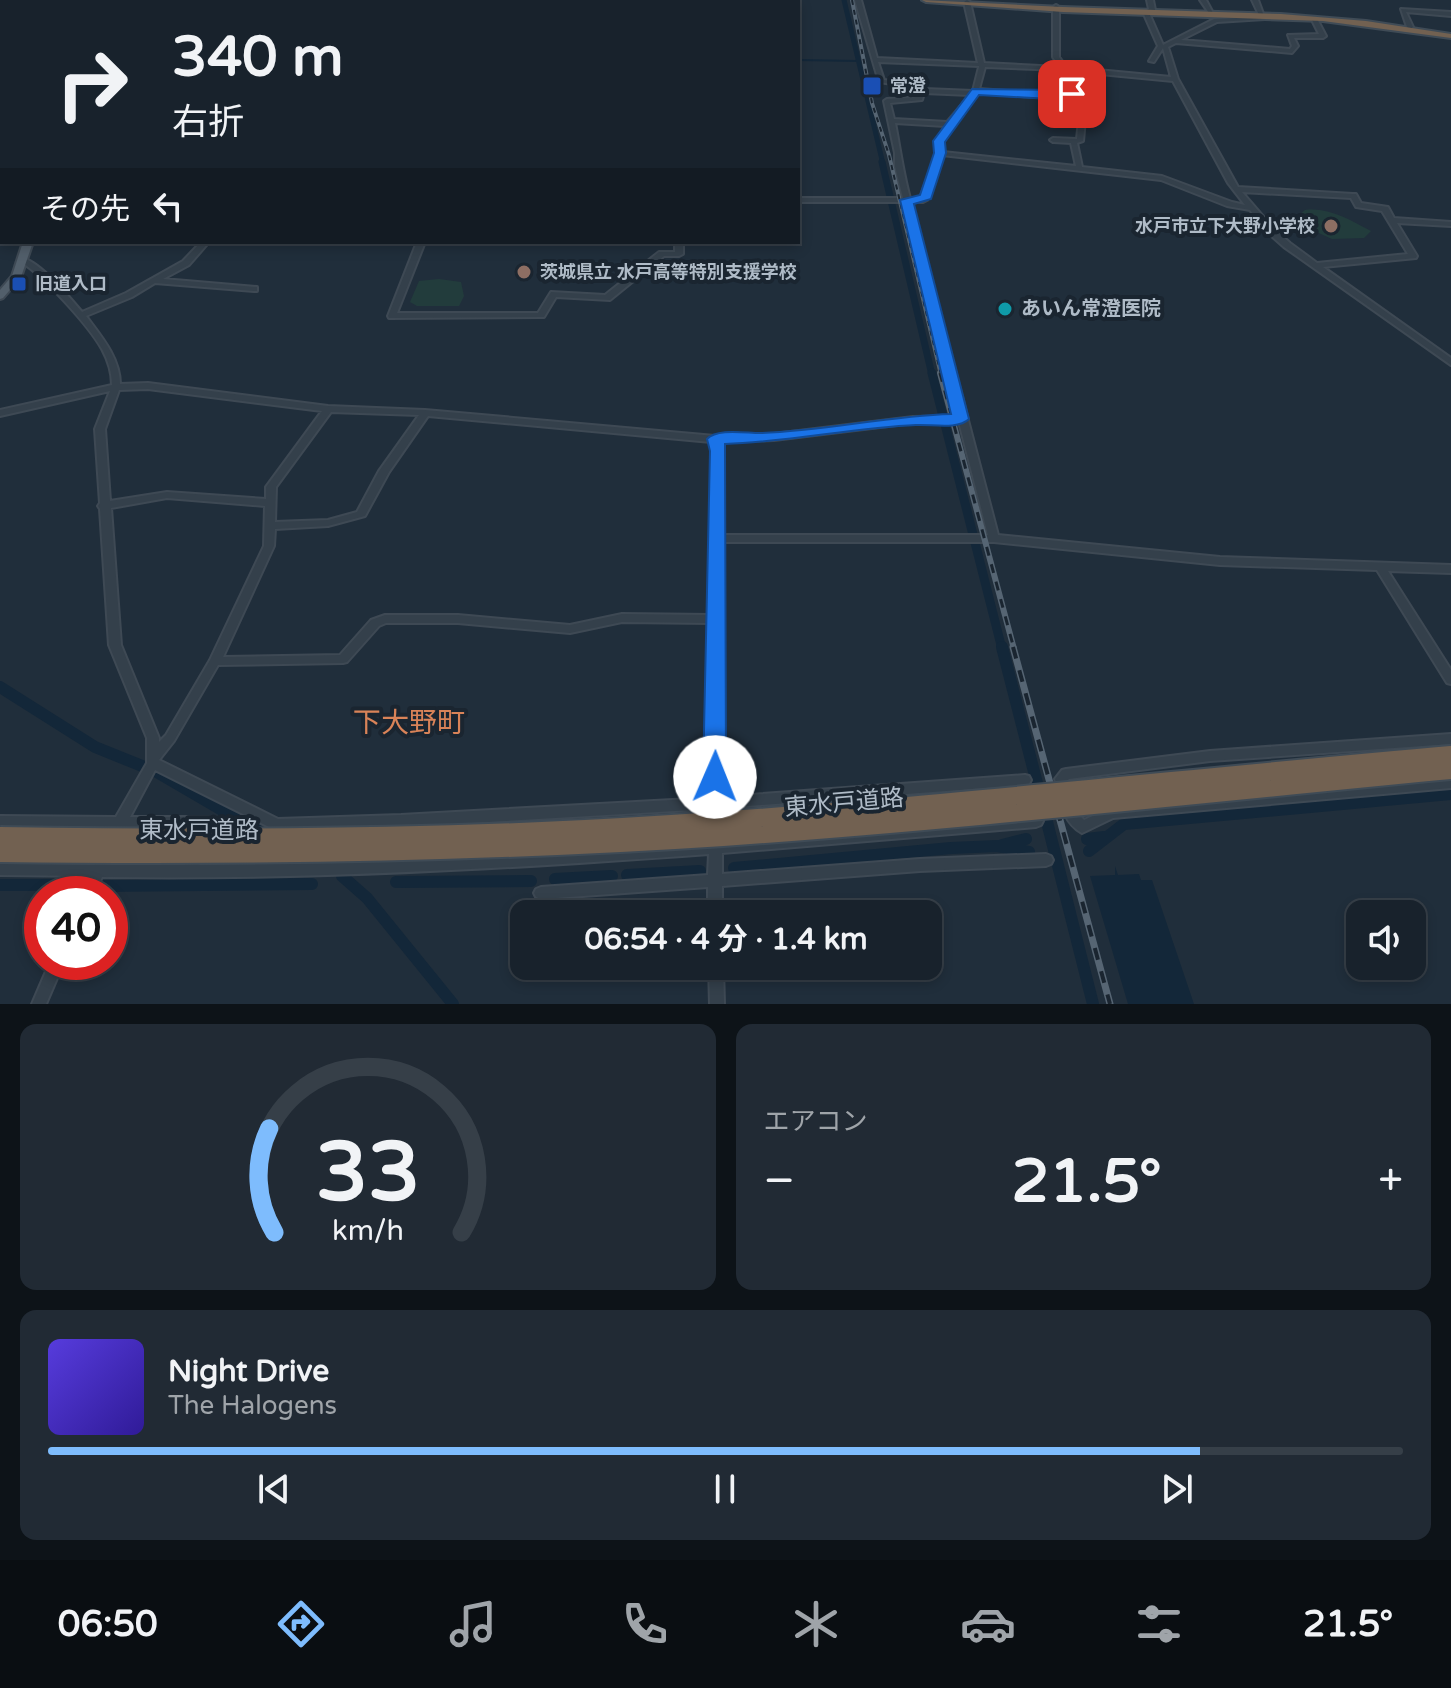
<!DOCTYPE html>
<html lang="ja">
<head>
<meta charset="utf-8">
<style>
  :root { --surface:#18222c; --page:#212a34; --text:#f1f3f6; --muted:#9fa4a9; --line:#363f48; --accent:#7ebcfd }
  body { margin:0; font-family:"Varela Round","Noto Sans JP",sans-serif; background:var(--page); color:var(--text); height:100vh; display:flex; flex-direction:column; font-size:30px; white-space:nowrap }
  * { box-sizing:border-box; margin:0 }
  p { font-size:26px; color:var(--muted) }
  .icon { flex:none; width:44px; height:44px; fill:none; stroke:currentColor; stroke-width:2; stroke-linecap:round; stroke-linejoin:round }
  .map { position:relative; height:1004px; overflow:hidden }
  .details { display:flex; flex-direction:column; gap:20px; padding:20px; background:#0d1318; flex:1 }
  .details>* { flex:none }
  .guide { position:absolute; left:0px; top:0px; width:800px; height:244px; box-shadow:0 4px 12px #0003,0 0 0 2px var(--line); background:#18222c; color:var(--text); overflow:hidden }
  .tools { position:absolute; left:1346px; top:900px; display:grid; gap:16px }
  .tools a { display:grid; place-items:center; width:80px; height:80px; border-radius:16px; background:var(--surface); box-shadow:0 4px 12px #0003,0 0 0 2px var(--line); font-size:40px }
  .speed { position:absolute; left:24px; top:876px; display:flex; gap:16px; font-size:40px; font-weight:700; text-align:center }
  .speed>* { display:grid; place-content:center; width:104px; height:104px; border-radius:50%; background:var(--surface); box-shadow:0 4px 12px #0003,0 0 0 2px var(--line); line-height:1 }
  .speed .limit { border:12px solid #d22; background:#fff; color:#111 }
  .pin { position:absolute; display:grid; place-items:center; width:68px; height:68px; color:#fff; margin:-34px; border-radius:16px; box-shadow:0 4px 12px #0006 }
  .me { position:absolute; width:88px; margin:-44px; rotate:1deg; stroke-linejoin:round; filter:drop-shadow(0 0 6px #0008) }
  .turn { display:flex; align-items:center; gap:28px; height:168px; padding:0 40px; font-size:36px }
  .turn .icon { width:104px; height:104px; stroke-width:2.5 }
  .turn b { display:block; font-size:56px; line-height:68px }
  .then { display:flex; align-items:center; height:76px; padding:0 40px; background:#0003; gap:16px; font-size:30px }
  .big { font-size:60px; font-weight:700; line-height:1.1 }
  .details .tile { flex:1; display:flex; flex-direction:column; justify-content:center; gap:12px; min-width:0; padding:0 28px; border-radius:16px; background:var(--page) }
  .details .dial { align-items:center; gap:0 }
  .dial svg { height:208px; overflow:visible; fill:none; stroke:var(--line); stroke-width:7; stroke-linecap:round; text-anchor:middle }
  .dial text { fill:var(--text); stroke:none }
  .song { display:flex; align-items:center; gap:24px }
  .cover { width:96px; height:96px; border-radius:12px; background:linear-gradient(135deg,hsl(250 70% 55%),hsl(250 70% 35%)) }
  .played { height:8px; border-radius:4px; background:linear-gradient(90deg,var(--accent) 85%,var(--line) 85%) }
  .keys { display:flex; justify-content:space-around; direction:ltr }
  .heat { display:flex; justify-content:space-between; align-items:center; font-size:44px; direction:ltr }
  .details .tiles { flex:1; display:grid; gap:20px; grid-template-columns:1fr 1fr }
  .tile:last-child { grid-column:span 2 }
  .trip { position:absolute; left:510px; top:900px; width:432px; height:80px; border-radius:16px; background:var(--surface); box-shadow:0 4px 12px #0003,0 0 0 2px var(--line); font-weight:700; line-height:80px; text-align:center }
  .tabs { display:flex; height:128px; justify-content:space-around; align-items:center; background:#0a0e12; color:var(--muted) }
  .tabs .icon { width:56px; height:56px }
  .tabs .active { color:var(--accent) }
  .tabs b { font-size:36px; color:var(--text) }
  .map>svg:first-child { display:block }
  .green { fill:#223c3c }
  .water { fill:#132739 }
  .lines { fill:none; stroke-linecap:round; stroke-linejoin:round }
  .stream { stroke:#132739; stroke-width:2 }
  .canal-far3 { stroke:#132739; stroke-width:5 }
  .canal-far2 { stroke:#132739; stroke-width:7 }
  .canal-far1 { stroke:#132739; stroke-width:9 }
  .canal { stroke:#132739; stroke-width:12 }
  .minor-casing { stroke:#3e4954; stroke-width:4 }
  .major-casing { stroke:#3e4954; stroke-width:4 }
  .highway-casing { stroke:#3f4b56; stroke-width:4 }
  .minor { fill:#34404b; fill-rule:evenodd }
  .major { fill:#525f6b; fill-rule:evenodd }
  .highway { fill:#726151; fill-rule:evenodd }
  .rail-far2-casing { stroke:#566573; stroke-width:4 }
  .rail-far1-casing { stroke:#566573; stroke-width:6 }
  .rail-casing { stroke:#566573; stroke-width:7 }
  .rail-far2 { stroke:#1a2530; stroke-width:2; stroke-dasharray:5; stroke-linecap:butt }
  .rail-far1 { stroke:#1a2530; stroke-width:3; stroke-dasharray:9; stroke-linecap:butt }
  .rail { stroke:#1a2530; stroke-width:4; stroke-dasharray:12; stroke-linecap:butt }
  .highway-bridge-casing { stroke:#3f4b56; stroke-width:22; stroke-linecap:butt }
  .highway-bridge { stroke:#726151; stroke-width:18 }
  .route { fill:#1a73e8; stroke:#114b97; stroke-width:2 }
  .transit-dot { fill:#1a4fb4; stroke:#1a2530; stroke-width:3 }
  .education-dot { fill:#8d6e63; stroke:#1a2530; stroke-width:3 }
  .culture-dot { fill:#0f9aa8; stroke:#1a2530; stroke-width:3 }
  .labels { text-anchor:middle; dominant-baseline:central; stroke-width:8; stroke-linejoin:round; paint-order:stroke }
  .far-poi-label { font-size:18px; font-weight:bold; fill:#afbbc7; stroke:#1a2530; text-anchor:start }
  .poi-label { font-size:20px; font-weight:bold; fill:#afbbc7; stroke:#1a2530; text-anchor:start }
  .near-street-label { font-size:24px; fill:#afbbc7; stroke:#1a2530 }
  .near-quarter-label { font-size:28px; fill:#d98358; stroke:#1a2530 }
</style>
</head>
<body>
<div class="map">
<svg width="1451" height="1004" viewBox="0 0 1451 1004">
  <rect width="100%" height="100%" fill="#202e3b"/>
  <path class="green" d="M 1305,210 C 1329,207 1350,220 1371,231 L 1364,238 L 1332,239 L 1292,221 Z
    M 439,279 L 461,282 L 464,296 L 459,306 L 417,306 L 410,302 L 419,281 Z"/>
  <path class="water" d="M 1115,866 L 1118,875 L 1139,874 L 1141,880 L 1152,880 L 1194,1004 L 1128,1004 L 1090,876 L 1115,875 Z"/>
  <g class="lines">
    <path class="stream" d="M 798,60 L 858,61"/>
    <path class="canal-far3" d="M 844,0 L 883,164"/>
    <path class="canal-far2" d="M 882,162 L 932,375"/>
    <path class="canal-far1" d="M 932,373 L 1002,649"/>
    <path class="canal" d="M 1002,647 L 1040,795
      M 0,687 L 95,747 L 157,772 L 263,834
      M 1044,810 L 1093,1004
      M 1087,839 L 1104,837
      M 1002,845 L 1026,839
      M 1089,851 L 1124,824 L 1451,794
      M 734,868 L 951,848 L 997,846 L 1029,852
      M 627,875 L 700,871
      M 342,876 L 367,898 L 453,1004
      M 555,879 L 612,876
      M 396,882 L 531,881
      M 0,885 L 76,885
      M 99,886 L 312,884"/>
    <defs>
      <path id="minor" d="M 194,0 L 203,0 L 199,2 L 190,2 Z
        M 376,0 L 382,0 L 381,2 L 375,2 Z
        M 855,0 L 861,0 L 877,58 L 978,63 L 964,2 L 967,0 L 970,2 L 984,63 L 1060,67 L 1053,57 L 1053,7 L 1056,5 L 1059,7 L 1059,57 L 1066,67 L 1171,77 L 1163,48 L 1154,62 L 1149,61 L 1158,46 L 1143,12 L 1149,9 L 1147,0 L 1153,0 L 1155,10 L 1149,13 L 1163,45 L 1214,19 L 1260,17 L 1252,0 L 1258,0 L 1265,19 L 1217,22 L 1181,40 L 1290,49 L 1292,46 L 1288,35 L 1319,34 L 1311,18 L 1316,17 L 1326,36 L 1323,38 L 1294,38 L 1298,46 L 1292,53 L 1176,43 L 1168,47 L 1178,79 L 1238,187 L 1353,194 L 1356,194 L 1361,203 L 1388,207 L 1394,218 L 1451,222 L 1451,226 L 1397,223 L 1417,256 L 1416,258 L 1323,267 L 1451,358 L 1451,365 L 1284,247 L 1267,232 L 1250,210 L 1227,206 L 1161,180 L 942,155 L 927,200 L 923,202 L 911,202 L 998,535 L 1220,557 L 1451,565 L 1451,573 L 1388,571 L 1451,670 L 1451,684 L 1447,683 L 1377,570 L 1220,565 L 994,542 L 723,542 L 722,797 L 1025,775 L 1029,776 L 1031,780 L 1029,784 L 1025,785 L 722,808 L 722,841 L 1036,815 L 1041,817 L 1043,821 L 1041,825 L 1036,827 L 722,853 L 722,874 L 920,859 L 1046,854 L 1051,856 L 1053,860 L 1051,864 L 1046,866 L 920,871 L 722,886 L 722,914 L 708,914 L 708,887 L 541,899 L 536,897 L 534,893 L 536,889 L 541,887 L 708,875 L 709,854 C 507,869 304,880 102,877 L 94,894 L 80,894 L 88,876 L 0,875 L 0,863 L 94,865 L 111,828 L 0,828 L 0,816 L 116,817 L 147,763 L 147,738 L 109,645 L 100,509 L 98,506 L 100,503 L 95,429 L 110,391 L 0,416 L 0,410 L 112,385 C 112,373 108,360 102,349 C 89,326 43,275 21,262 L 21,258 C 39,260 69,297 82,312 L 126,293 L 183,261 L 201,242 L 209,242 L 189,265 L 163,279 L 257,287 L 257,291 L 254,291 L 155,283 L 132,297 L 86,316 C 101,336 120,358 120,384 L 148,383 L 328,406 L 425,410 L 715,436 L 774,434 L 913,417 L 958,416 L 904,202 L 798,202 L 798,198 L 903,198 L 895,166 L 895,153 L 884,101 L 887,99 L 917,97 L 919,88 L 879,82 ZM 878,62 L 979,66 L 979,67 L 973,91 L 925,89 L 925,87 L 922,85 L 884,80 ZM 985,67 L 1063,70 L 1070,80 L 1069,92 L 1050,94 L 979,89 ZM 1069,71 L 1173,81 L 1228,183 L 1245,205 L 1232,202 L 1162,176 L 1082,167 L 1077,143 L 1083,141 L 1085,120 L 1075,94 L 1076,80 ZM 924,93 L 970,95 L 947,122 L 894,119 L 890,103 L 922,100 ZM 978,93 L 1050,98 L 1070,96 L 1079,120 L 1077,139 L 1053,138 L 1050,140 L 1053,142 L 1071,143 L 1076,166 L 943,152 L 941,146 L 952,125 ZM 895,123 L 945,126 L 935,146 L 937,153 L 920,198 L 910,198 C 903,173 900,148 895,123 ZM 1242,192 L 1351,198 L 1356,207 L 1382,211 L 1408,254 L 1317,263 L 1290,243 L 1273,228 ZM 148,389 L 322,411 L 266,487 L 266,499 L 167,492 L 110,501 L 105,429 L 119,390 ZM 331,412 L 419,415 L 379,471 L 357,512 L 328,520 L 275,522 L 276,487 ZM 428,416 L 711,442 L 713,451 L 711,615 L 622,614 L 570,625 L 458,615 L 385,615 L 371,620 L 340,655 L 223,657 L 274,546 L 275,529 L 328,526 L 365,516 L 389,472 ZM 959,422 L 988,535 L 723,535 L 723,451 L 720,442 L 774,440 L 913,423 ZM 167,498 L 265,506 L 264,546 L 210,660 L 166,735 L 159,742 L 159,738 L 121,645 L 111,508 ZM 622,622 L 711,623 L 709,798 L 401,815 L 278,819 L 159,760 L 174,741 L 218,665 L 343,663 L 347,662 L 379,626 L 386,623 L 458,623 L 570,633 ZM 155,770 L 277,831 L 401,827 L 709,809 L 709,842 C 539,854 369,863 199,865 L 216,823 L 214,819 L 209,817 L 130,817 ZM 124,828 L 200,829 L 185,865 L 107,865 Z
        M 1200,0 L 1206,0 L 1213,13 L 1209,13 Z
        M 1401,9 L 1451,12 L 1451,16 L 1406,12 L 1413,27 L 1410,29 L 1407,27 Z
        M 417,242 L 425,242 L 397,313 L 538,313 L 551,292 L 605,295 L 659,252 L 675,252 L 675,242 L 683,242 L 683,254 L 679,256 L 664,256 L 610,300 L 556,297 L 544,317 L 541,317 L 389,318 L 388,316 Z
        M 1451,734 L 1451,744 L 1210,761 L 1069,779 L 1068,780 L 1077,813 L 1084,820 L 1112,807 L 1451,778 L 1451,788 L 1113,818 L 1082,833 C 1062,822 1060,799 1055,779 L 1062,770 L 1066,769 L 1210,751 Z
        M 50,962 L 64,962 L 46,1004 L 32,1004 Z
        M 709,966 L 723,966 L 724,1004 L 710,1004 Z"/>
      <path id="major" d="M 178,0 L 184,0 L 183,2 L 177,2 Z
        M 23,242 L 33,242 L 21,277 L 3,298 L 0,299 L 0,290 L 12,276 Z"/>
      <path id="highway" d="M 922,0 L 1063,7 L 1281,14 L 1366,21 L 1451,34 L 1451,38 L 1323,21 L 1063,12 L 926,2 Z"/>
    </defs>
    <use href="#minor" class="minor-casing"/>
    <use href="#major" class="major-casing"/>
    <use href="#highway" class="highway-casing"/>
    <use href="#minor" class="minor"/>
    <use href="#major" class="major"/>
    <use href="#highway" class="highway"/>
    <defs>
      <path id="rail-far2" d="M 852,0 L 872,103 L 889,155 L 941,375"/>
      <path id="rail-far1" d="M 940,373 L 1014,649"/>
      <path id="rail" d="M 1013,647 L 1110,1004"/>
    </defs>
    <use href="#rail-far2" class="rail-far2-casing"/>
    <use href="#rail-far1" class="rail-far1-casing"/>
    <use href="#rail" class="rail-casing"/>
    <use href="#rail-far2" class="rail-far2"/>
    <use href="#rail-far1" class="rail-far1"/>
    <use href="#rail" class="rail"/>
    <defs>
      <path id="highway-bridge" d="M 0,836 C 195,839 390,839 585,829 C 874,814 1162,780 1451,755
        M 0,853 C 241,856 482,853 723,837 C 966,820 1208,793 1451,770"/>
    </defs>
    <use href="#highway-bridge" class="highway-bridge-casing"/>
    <use href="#highway-bridge" class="highway-bridge"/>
  </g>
  <path class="route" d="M 972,89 L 1072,90 L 1078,94 L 1050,99 L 979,95 L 945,142 L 946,153 L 931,199 L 914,204 L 969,419 C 958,430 931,424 916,425 C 852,428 789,442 725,444 L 726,777 L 723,784 L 715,787 L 707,784 L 703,777 L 710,451 L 707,439 C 717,428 745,433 760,433 C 824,431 887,416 951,414 L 900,200 L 920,195 L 934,153 L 933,141 Z"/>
  <g class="transit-dot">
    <rect x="862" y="76" width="20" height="20" rx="4"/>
    <rect x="11" y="276" width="16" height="16" rx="4"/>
  </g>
  <g class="education-dot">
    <circle cx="1331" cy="226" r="8"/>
    <circle cx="524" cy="272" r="8"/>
  </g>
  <circle class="culture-dot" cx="1005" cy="309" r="8"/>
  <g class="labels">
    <g class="far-poi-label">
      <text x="890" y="86">常澄</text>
      <text x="1315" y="226" text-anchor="end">水戸市立下大野小学校</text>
      <text x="540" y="272">茨城県立 水戸高等特別支援学校</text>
      <text x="35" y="284">旧道入口</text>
    </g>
    <g class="poi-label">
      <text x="1021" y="309">あいん常澄医院</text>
    </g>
    <g class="near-street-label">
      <text transform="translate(844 803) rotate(-5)">東水戸道路</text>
      <text x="199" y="830">東水戸道路</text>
    </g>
    <g class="near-quarter-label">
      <text x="409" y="723">下大野町</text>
    </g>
  </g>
</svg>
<div class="tools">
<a><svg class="icon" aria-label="sound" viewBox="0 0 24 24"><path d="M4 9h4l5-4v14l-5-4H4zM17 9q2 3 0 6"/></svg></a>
</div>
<div class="speed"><div class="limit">40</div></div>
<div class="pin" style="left:1072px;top:94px;background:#d93025"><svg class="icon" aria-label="arrive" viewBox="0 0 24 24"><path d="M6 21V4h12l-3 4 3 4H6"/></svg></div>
<svg class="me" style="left:715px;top:777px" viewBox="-20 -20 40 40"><circle r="19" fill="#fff"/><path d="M0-13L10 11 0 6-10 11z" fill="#1a73e8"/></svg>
<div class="trip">06:54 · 4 分 · 1.4 km</div>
<div class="guide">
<div class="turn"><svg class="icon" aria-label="right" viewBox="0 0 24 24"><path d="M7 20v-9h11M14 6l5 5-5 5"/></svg><div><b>340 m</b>右折</div></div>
<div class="then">その先<svg class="icon" aria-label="left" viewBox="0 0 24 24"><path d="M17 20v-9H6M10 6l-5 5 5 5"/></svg></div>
</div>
</div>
<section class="details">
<div class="tiles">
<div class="tile dial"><svg viewBox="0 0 100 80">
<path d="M14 69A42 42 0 1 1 86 69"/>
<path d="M14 69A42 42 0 0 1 12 29" stroke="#7ebcfd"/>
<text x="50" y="56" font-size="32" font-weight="700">33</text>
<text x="50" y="72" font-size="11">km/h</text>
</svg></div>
<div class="tile"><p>エアコン</p>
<div class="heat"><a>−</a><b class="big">21.5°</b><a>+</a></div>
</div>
<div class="tile">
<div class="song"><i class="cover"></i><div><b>Night Drive</b><p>The Halogens</p></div></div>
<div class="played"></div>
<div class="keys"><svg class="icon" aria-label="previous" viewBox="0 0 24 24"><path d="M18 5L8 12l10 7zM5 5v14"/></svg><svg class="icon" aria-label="pause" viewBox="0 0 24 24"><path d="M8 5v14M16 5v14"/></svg><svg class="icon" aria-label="next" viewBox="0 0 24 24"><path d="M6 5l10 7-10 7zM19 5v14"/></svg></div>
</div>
</div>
</section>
<nav class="tabs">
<b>06:50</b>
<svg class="icon active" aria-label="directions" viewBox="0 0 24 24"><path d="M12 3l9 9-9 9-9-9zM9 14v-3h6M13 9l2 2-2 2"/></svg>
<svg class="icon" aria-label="music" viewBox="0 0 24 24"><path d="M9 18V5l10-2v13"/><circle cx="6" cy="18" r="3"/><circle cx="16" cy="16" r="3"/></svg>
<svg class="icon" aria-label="phone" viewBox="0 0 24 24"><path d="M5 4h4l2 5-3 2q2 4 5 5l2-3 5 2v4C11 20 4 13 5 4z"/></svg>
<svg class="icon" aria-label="climate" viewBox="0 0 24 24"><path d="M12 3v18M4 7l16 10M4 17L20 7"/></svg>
<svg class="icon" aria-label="car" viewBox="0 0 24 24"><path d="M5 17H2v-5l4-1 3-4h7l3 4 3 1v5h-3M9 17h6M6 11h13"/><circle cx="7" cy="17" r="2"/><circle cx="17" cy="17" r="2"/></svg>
<svg class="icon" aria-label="filters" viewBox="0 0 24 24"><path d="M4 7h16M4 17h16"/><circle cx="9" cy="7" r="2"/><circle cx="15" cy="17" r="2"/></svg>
<b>21.5°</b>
</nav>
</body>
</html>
